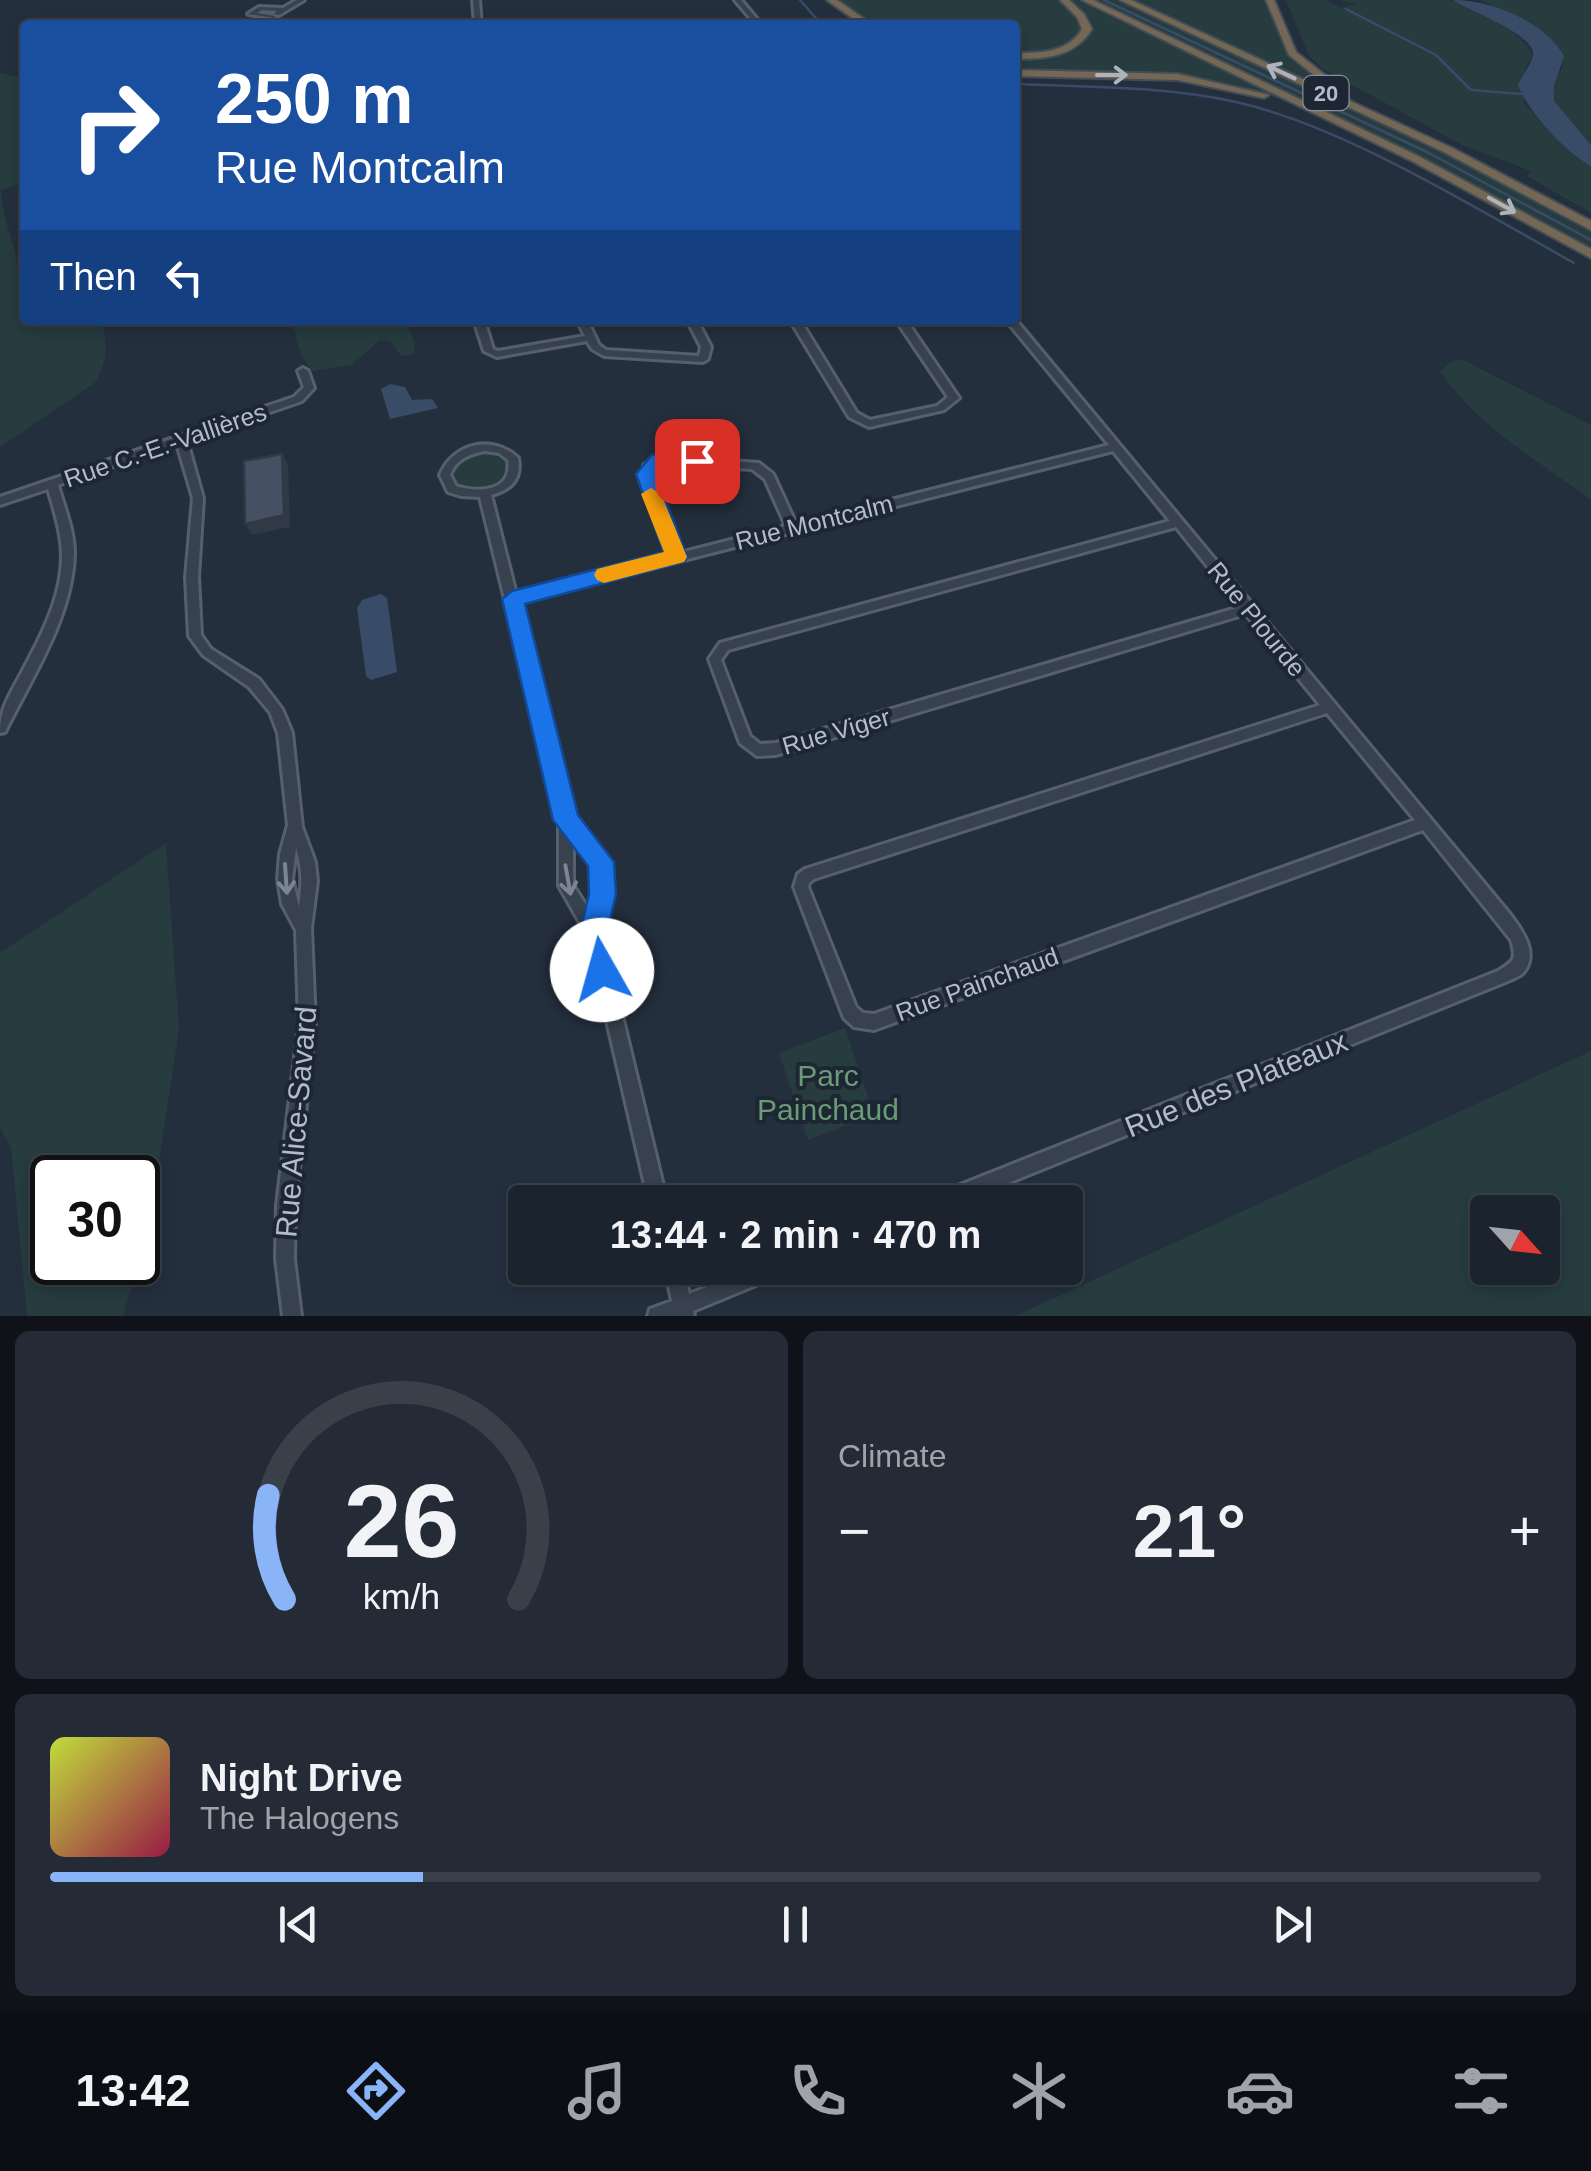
<!DOCTYPE html>
<html lang="en">
<head>
<meta charset="utf-8">
<style>
  :root { --surface:#1b232e; --page:#242b36; --text:#f1f3f6; --muted:#a0a4aa; --line:#39404a; --accent:#8ab4f8 }
  body { margin:0; font-family:Helvetica,sans-serif; background:var(--page); color:var(--text); height:100vh; display:flex; flex-direction:column; font-size:38px; white-space:nowrap }
  * { box-sizing:border-box; margin:0 }
  p { font-size:32px; color:var(--muted) }
  .icon { flex:none; width:55px; height:55px; fill:none; stroke:currentColor; stroke-width:2; stroke-linecap:round; stroke-linejoin:round }
  .map { position:relative; height:1316px; overflow:hidden }
  .details { display:flex; flex-direction:column; gap:15px; padding:15px; background:#0f1319; flex:1 }
  .details>* { flex:none }
  .top-card { position:absolute; left:20px; top:20px; width:1000px; height:305px; border-radius:10px; box-shadow:0 5px 15px #0003,0 0 0 2px var(--line); background:#1a4fa0; color:#fff; overflow:hidden }
  .needle { width:65px; rotate:117deg }
  .fabs { position:absolute; left:1470px; top:1195px; display:grid; gap:20px }
  .fabs a { display:grid; place-items:center; width:90px; height:90px; border-radius:10px; background:var(--surface); box-shadow:0 5px 15px #0003,0 0 0 2px var(--line); font-size:50px }
  .speed { position:absolute; left:30px; top:1155px; display:flex; gap:20px; font-size:50px; font-weight:700; text-align:center }
  .speed>* { display:grid; place-content:center; width:130px; height:130px; border-radius:50%; background:var(--surface); box-shadow:0 5px 15px #0003,0 0 0 2px var(--line); line-height:1 }
  .speed .limit { border:5px solid #111; border-radius:15px; background:#fff; color:#111 }
  .pin { position:absolute; display:grid; place-items:center; width:85px; height:85px; color:#fff; margin:-42px; border-radius:20px; box-shadow:0 5px 15px #0006 }
  .me { position:absolute; width:110px; margin:-55px; rotate:353deg; stroke-linejoin:round; filter:drop-shadow(0 0 8px #0008) }
  .turn { display:flex; align-items:center; gap:35px; height:210px; padding:0 30px; font-size:45px }
  .turn .icon { width:130px; height:130px; stroke-width:2.5 }
  .turn b { display:block; font-size:70px; line-height:85px }
  .then { display:flex; align-items:center; height:95px; padding:0 30px; background:#0003; gap:20px; font-size:38px }
  .big { font-size:75px; font-weight:600; line-height:1.1 }
  .details .card { flex:1; display:flex; flex-direction:column; justify-content:center; gap:15px; min-width:0; padding:0 35px; border-radius:15px; background:var(--page) }
  .details .dial { align-items:center; gap:0 }
  .dial svg { height:260px; overflow:visible; fill:none; stroke:var(--line); stroke-width:7; stroke-linecap:round; text-anchor:middle }
  .dial text { fill:var(--text); stroke:none }
  .song { display:flex; align-items:center; gap:30px }
  .cover { width:120px; height:120px; border-radius:15px; background:linear-gradient(135deg,hsl(70 70% 55%),hsl(340 70% 35%)) }
  .played { height:10px; border-radius:5px; background:linear-gradient(90deg,var(--accent) 25%,var(--line) 25%) }
  .keys { display:flex; justify-content:space-around; direction:ltr }
  .heat { display:flex; justify-content:space-between; align-items:center; font-size:55px; direction:ltr }
  .details .tiles { flex:1; display:grid; gap:15px; grid-template-columns:1fr 1fr }
  .card:last-child { grid-column:span 2 }
  .trip { position:absolute; left:508px; top:1185px; width:575px; height:100px; border-radius:10px; background:var(--surface); box-shadow:0 5px 15px #0003,0 0 0 2px var(--line); font-weight:600; line-height:100px; text-align:center }
  .menu { display:flex; height:160px; justify-content:space-around; align-items:center; background:#0b0e12; color:var(--muted) }
  .menu .icon { width:70px; height:70px }
  .menu .current { color:var(--accent) }
  .menu b { font-size:45px; color:var(--text) }
  .map>svg:first-child { display:block }
  .green { fill:#263c3f; fill-rule:evenodd }
  .water { fill:#394c67 }
  .lines { fill:none; stroke-linecap:round; stroke-linejoin:round }
  .stream { stroke:#394c67; stroke-width:2.5 }
  .minor-casing { stroke:#565f6c; stroke-width:6 }
  .highway-casing { stroke:#434c59; stroke-width:4 }
  .minor { fill:#38414e; fill-rule:evenodd }
  .highway { fill:#746855; fill-rule:evenodd }
  .shaded-wall { fill:#303945 }
  .building { fill:#455162; stroke:#303945; stroke-width:2.5 }
  .oneway { stroke:#aeb4bd }
  .oneway2 { stroke:#7c8592 }
  .route { fill:#1a73e8; stroke:#114b97; stroke-width:2.5 }
  .slow { fill:#f59e0b }
  .labels { text-anchor:middle; dominant-baseline:central; stroke-width:8; stroke-linejoin:round; paint-order:stroke }
  .shield { fill:#1d2633; stroke:#878f9c; stroke-width:2.5 }
  .shield-label { font-size:22px; font-weight:bold; fill:#b4bcc9 }
  .street-label { font-size:25px; fill:#b4bcc9; stroke:#1d2633 }
  .near-park-label { font-size:30px; fill:#6b9a76; stroke:#1d2633 }
  .near-street-label { font-size:30px; fill:#b4bcc9; stroke:#1d2633 }
</style>
</head>
<body>
<div class="map">
<svg width="1591" height="1316" viewBox="0 0 1591 1316">
  <rect width="100%" height="100%" fill="#242f3e"/>
  <path class="green" d="M 836,0 L 1058,0 L 1078,19 L 1081,32 C 1064,52 1040,52 1015,54 L 1015,25 L 873,25 Z
    M 1067,0 L 1079,0 L 1296,104 L 1238,85 L 1188,76 L 1015,72 L 1015,58 C 1041,55 1079,58 1091,30 L 1088,20 Z
    M 1092,0 L 1117,0 L 1427,144 L 1591,232 L 1591,249 L 1394,143 Z
    M 1133,0 L 1265,0 L 1294,61 L 1364,106 Z
    M 1286,0 L 1327,0 L 1340,8 L 1356,4 L 1339,0 C 1369,0 1425,0 1451,0 C 1471,5 1529,36 1533,56 L 1525,69 L 1524,103 L 1559,142 L 1591,166 L 1591,213 L 1527,176 L 1531,171 L 1462,145 L 1323,69 L 1309,56 Z
    M 1480,0 L 1591,0 L 1591,145 L 1554,101 L 1554,86 L 1563,65 L 1533,26 Z
    M 0,73 L 25,78 L 25,183 L 1,190 C 2,222 17,243 18,276 L 25,283 L 25,320 L 100,320 C 109,342 107,361 96,382 L 0,447 Z
    M 291,320 L 405,320 L 415,343 L 414,354 L 401,356 L 390,341 L 380,340 L 351,365 L 312,371 L 302,357 Z
    M 1463,360 L 1591,425 L 1591,500 C 1538,460 1477,427 1440,371 L 1452,361 Z
    M 489,452 L 508,462 L 504,479 C 489,491 470,495 454,482 L 453,470 L 470,455 Z
    M 166,843 L 179,1030 L 150,1219 L 123,1316 L 27,1316 L 11,1148 L 0,1127 L 0,953 ZM 52,1178 L 138,1178 L 138,1262 L 52,1262 Z
    M 845,1028 L 874,1115 L 808,1140 L 779,1053 Z
    M 1591,1051 L 1591,1316 L 1015,1316 ZM 1488,1212 L 1542,1212 L 1542,1268 L 1488,1268 Z"/>
  <path class="water" d="M 1453,0 C 1491,0 1544,21 1564,56 L 1554,86 L 1554,101 L 1591,145 L 1591,166 C 1565,152 1528,112 1518,85 C 1522,76 1532,63 1533,55 C 1536,35 1468,10 1453,0 Z
    M 390,384 L 405,387 L 412,400 L 432,399 L 438,408 L 390,419 L 381,389 Z
    M 381,594 L 387,598 L 397,672 L 371,680 L 366,676 L 357,608 L 362,600 Z"/>
  <g class="lines">
    <path class="stream" d="M 800,0 L 822,25
      M 1104,0 L 1429,153 L 1591,240
      M 1346,9 L 1436,55 L 1471,90 L 1522,94
      M 1015,84 C 1089,87 1164,86 1236,102 C 1344,126 1477,209 1574,263"/>
    <defs>
      <path id="minor" d="M 297,0 L 304,0 L 279,15 L 274,14 L 277,11 L 262,10 L 257,13 L 275,16 L 275,18 L 248,14 L 259,7 L 283,8 Z
        M 473,0 L 479,0 L 481,25 L 475,25 Z
        M 735,0 L 741,0 L 762,25 L 756,25 Z
        M 1015,319 L 1509,913 C 1521,929 1540,953 1523,973 C 1519,977 1513,978 1508,981 L 961,1202 L 931,1202 L 934,1196 L 940,1193 L 1498,971 C 1514,961 1517,960 1511,940 L 1423,830 L 874,1030 L 854,1027 L 844,1018 L 794,887 L 798,874 L 805,869 L 1320,705 L 1246,614 L 776,755 L 757,756 L 740,743 L 709,659 L 720,643 L 1170,521 L 1113,451 L 518,602 L 572,817 L 609,868 L 609,895 L 602,933 L 667,1202 L 649,1202 L 587,935 L 559,886 L 559,820 L 480,497 L 461,496 L 448,492 L 440,475 C 453,443 493,434 518,458 C 522,479 511,490 491,495 L 516,594 L 669,555 L 641,483 L 644,465 L 659,456 L 759,463 L 773,474 L 796,524 L 1109,445 L 1006,320 ZM 485,451 L 499,453 L 508,460 C 513,492 479,493 456,486 L 450,475 C 456,459 469,454 485,451 ZM 661,464 L 752,469 L 765,479 L 786,526 L 680,553 L 651,483 L 653,470 ZM 1176,527 L 1240,607 L 776,743 L 760,744 L 750,736 L 721,660 L 728,650 ZM 1327,713 L 1415,820 L 874,1014 L 863,1013 L 856,1007 L 808,887 L 809,883 L 814,879 ZM 573,841 L 595,870 L 595,895 L 591,913 L 573,885 Z
        M 474,320 L 484,320 L 493,349 L 498,351 L 585,336 L 577,320 L 587,320 L 599,345 L 606,350 L 699,356 L 701,347 L 687,320 L 697,320 L 711,347 L 708,359 L 703,362 L 604,356 L 592,349 L 587,341 L 497,357 L 484,351 Z
        M 790,320 L 800,320 L 857,413 L 870,420 L 937,406 L 948,397 L 896,320 L 906,320 L 959,398 L 944,410 L 869,427 L 849,417 Z
        M 303,368 L 308,371 L 314,388 L 302,401 L 187,441 L 203,498 L 198,577 L 201,635 L 211,649 L 259,679 L 282,709 L 292,733 L 302,827 L 315,862 L 317,881 L 311,928 L 315,1024 L 295,1205 L 294,1259 L 301,1316 L 283,1316 L 276,1259 L 277,1205 L 299,1024 L 296,930 L 282,904 L 278,879 L 280,854 L 288,825 L 278,733 L 270,712 L 249,687 L 203,655 L 189,636 L 186,577 L 193,498 L 177,444 L 58,485 C 64,507 74,530 74,553 C 73,616 32,677 5,732 L 0,733 C 0,706 12,692 24,668 C 44,631 67,586 61,542 C 59,524 53,506 48,489 L 0,505 L 0,497 L 294,397 L 304,387 L 298,371 ZM 296,848 C 303,869 302,886 299,907 L 292,879 Z
        M 665,1268 L 683,1268 L 689,1294 L 755,1268 L 786,1268 L 783,1274 L 693,1311 L 694,1316 L 648,1316 L 650,1309 L 672,1301 Z"/>
      <path id="highway" d="M 827,0 L 837,0 L 873,25 L 862,25 Z
        M 1060,0 L 1069,0 L 1084,14 L 1092,29 C 1075,57 1045,59 1015,59 L 1015,53 C 1040,53 1068,53 1082,29 L 1077,17 Z
        M 1082,0 L 1093,0 L 1420,157 L 1591,249 L 1591,258 L 1412,161 Z
        M 1120,0 L 1131,0 L 1452,148 L 1591,221 L 1591,230 L 1444,152 Z
        M 1266,0 L 1274,0 L 1296,52 L 1335,83 L 1335,87 L 1329,87 L 1289,55 Z
        M 1015,70 L 1178,74 L 1269,95 L 1264,98 L 1178,80 L 1015,76 Z"/>
    </defs>
    <use href="#minor" class="minor-casing"/>
    <use href="#highway" class="highway-casing"/>
    <use href="#minor" class="minor"/>
    <use href="#highway" class="highway"/>
  </g>
  <path class="shaded-wall" d="M 282,454 L 288,465 L 290,527 L 252,535 L 245,524 Z"/>
  <path class="building" d="M 282,454 L 284,515 L 245,524 L 244,461 Z"/>
  <defs><path id="oneway-shaft" d="M-6 0H5M1.5-3L5.5 0L1.5 3" fill="none" stroke-width="1.6" stroke-linecap="round" stroke-linejoin="round" transform="scale(2.5)"/></defs>
  <g class="oneway">
    <use href="#oneway-shaft" transform="translate(1281 72) rotate(-155)"/>
    <use href="#oneway-shaft" transform="translate(1112 75)"/>
    <use href="#oneway-shaft" transform="translate(1502 205) rotate(29)"/>
  </g>
  <g class="oneway2">
    <use href="#oneway-shaft" transform="translate(286 879) rotate(86)"/>
    <use href="#oneway-shaft" transform="translate(568 880) rotate(80)"/>
  </g>
  <path class="route" d="M 659,454 L 697,455 L 707,461 L 697,468 L 664,467 L 656,475 L 687,557 L 684,562 L 525,604 L 578,815 L 614,862 L 616,894 L 607,933 L 616,970 L 612,979 L 602,983 L 592,979 L 580,933 L 589,894 L 588,866 L 553,820 L 502,599 L 512,591 L 664,552 L 636,474 L 652,455 Z"/>
  <path class="slow" d="M 651,488 L 661,494 L 687,557 L 684,562 L 604,583 L 597,580 L 594,575 L 597,569 L 664,552 L 641,494 Z"/>
  <g class="labels">
    <rect class="shield" x="1303.5" y="76" width="45" height="34" rx="8"/>
    <g class="shield-label">
      <text x="1326" y="93">20</text>
    </g>
    <g class="street-label">
      <text transform="translate(165 445) rotate(-19)">Rue C.-E.-Vallières</text>
      <text transform="translate(814 522) rotate(-14)">Rue Montcalm</text>
      <text transform="translate(1257 619) rotate(51)">Rue Plourde</text>
      <text transform="translate(836 731) rotate(-16)">Rue Viger</text>
      <text transform="translate(977 984) rotate(-20)">Rue Painchaud</text>
    </g>
    <g class="near-park-label">
      <text x="828" y="1075">Parc<tspan x="828" dy="34">Painchaud</tspan></text>
    </g>
    <g class="near-street-label">
      <text transform="translate(1236 1084) rotate(-22)">Rue des Plateaux</text>
      <text transform="translate(296 1122) rotate(-85)">Rue Alice-Savard</text>
    </g>
  </g>
</svg>
<div class="fabs">
<a><svg class="needle" viewBox="-14 -14 28 28"><path d="M0-13l5 13h-10z" fill="#e53935"/><path d="M0 13l5-13h-10z" fill="#a0a4aa"/></svg></a>
</div>
<div class="speed"><div class="limit">30</div></div>
<div class="pin" style="left:697px;top:461px;background:#d93025"><svg class="icon" aria-label="arrive" viewBox="0 0 24 24"><path d="M6 21V4h12l-3 4 3 4H6"/></svg></div>
<svg class="me" style="left:602px;top:970px" viewBox="-20 -20 40 40"><circle r="19" fill="#fff"/><path d="M0-13L10 11 0 6-10 11z" fill="#1a73e8"/></svg>
<div class="trip">13:44 · 2 min · 470 m</div>
<div class="top-card">
<div class="turn"><svg class="icon" aria-label="right" viewBox="0 0 24 24"><path d="M7 20v-9h11M14 6l5 5-5 5"/></svg><div><b>250 m</b>Rue Montcalm</div></div>
<div class="then">Then<svg class="icon" aria-label="left" viewBox="0 0 24 24"><path d="M17 20v-9H6M10 6l-5 5 5 5"/></svg></div>
</div>
</div>
<section class="details">
<div class="tiles">
<div class="card dial"><svg viewBox="0 0 100 80">
<path d="M14 69A42 42 0 1 1 86 69"/>
<path d="M14 69A42 42 0 0 1 9 37" stroke="#8ab4f8"/>
<text x="50" y="56" font-size="32" font-weight="700">26</text>
<text x="50" y="72" font-size="11">km/h</text>
</svg></div>
<div class="card"><p>Climate</p>
<div class="heat"><a>−</a><b class="big">21°</b><a>+</a></div>
</div>
<div class="card">
<div class="song"><i class="cover"></i><div><b>Night Drive</b><p>The Halogens</p></div></div>
<div class="played"></div>
<div class="keys"><svg class="icon" aria-label="previous" viewBox="0 0 24 24"><path d="M18 5L8 12l10 7zM5 5v14"/></svg><svg class="icon" aria-label="pause" viewBox="0 0 24 24"><path d="M8 5v14M16 5v14"/></svg><svg class="icon" aria-label="next" viewBox="0 0 24 24"><path d="M6 5l10 7-10 7zM19 5v14"/></svg></div>
</div>
</div>
</section>
<nav class="menu">
<b>13:42</b>
<svg class="icon current" aria-label="directions" viewBox="0 0 24 24"><path d="M12 3l9 9-9 9-9-9zM9 14v-3h6M13 9l2 2-2 2"/></svg>
<svg class="icon" aria-label="music" viewBox="0 0 24 24"><path d="M9 18V5l10-2v13"/><circle cx="6" cy="18" r="3"/><circle cx="16" cy="16" r="3"/></svg>
<svg class="icon" aria-label="phone" viewBox="0 0 24 24"><path d="M5 4h4l2 5-3 2q2 4 5 5l2-3 5 2v4C11 20 4 13 5 4z"/></svg>
<svg class="icon" aria-label="climate" viewBox="0 0 24 24"><path d="M12 3v18M4 7l16 10M4 17L20 7"/></svg>
<svg class="icon" aria-label="car" viewBox="0 0 24 24"><path d="M5 17H2v-5l4-1 3-4h7l3 4 3 1v5h-3M9 17h6M6 11h13"/><circle cx="7" cy="17" r="2"/><circle cx="17" cy="17" r="2"/></svg>
<svg class="icon" aria-label="filters" viewBox="0 0 24 24"><path d="M4 7h16M4 17h16"/><circle cx="9" cy="7" r="2"/><circle cx="15" cy="17" r="2"/></svg>
</nav>
</body>
</html>
